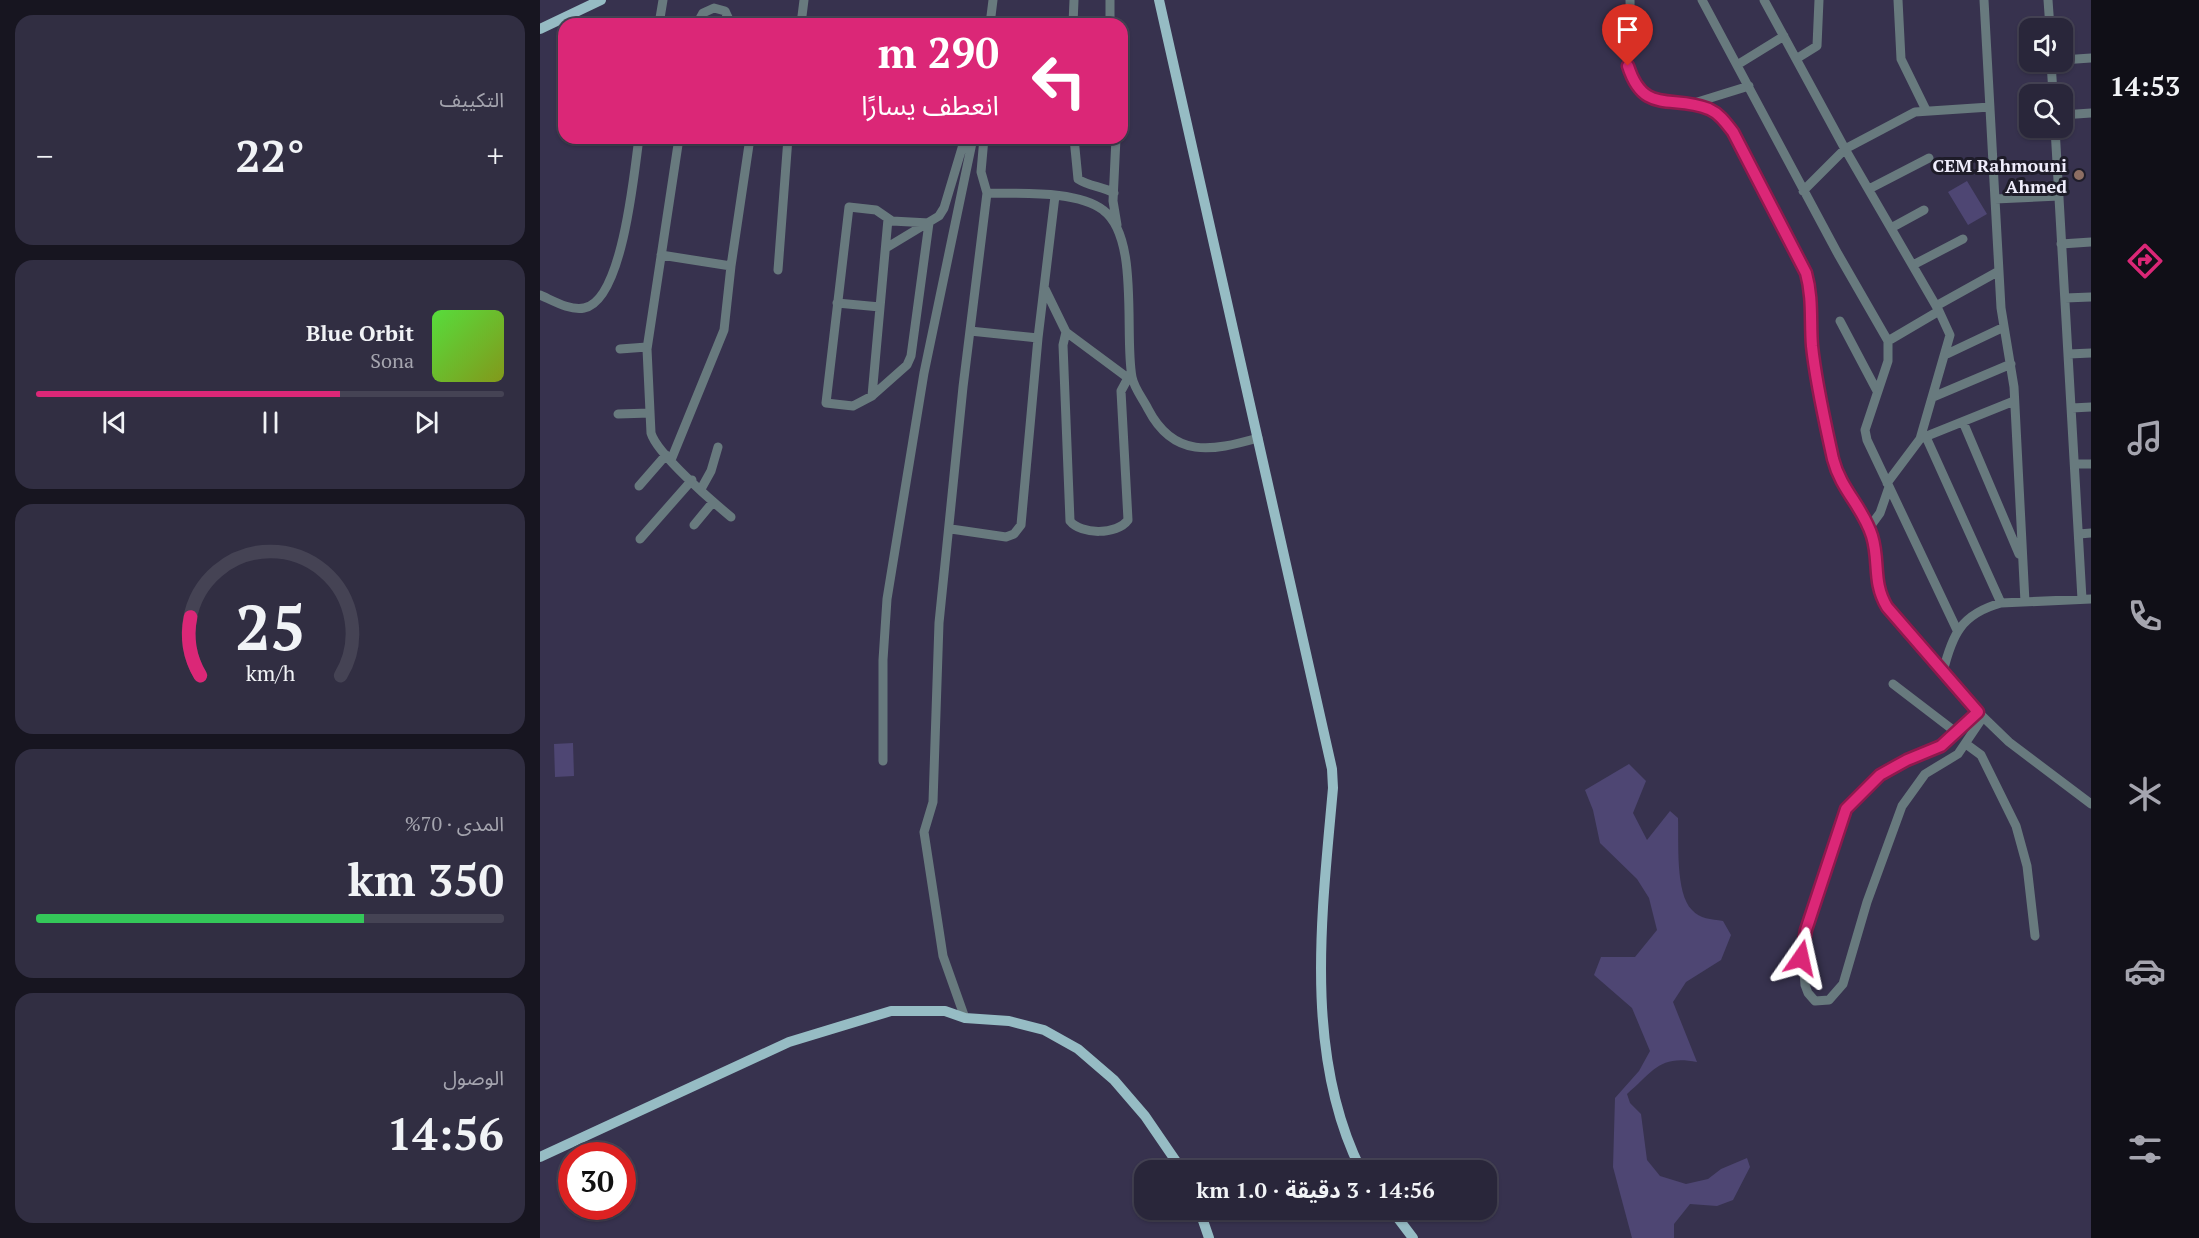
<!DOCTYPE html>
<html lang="ar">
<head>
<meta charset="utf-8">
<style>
  :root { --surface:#29263a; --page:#312e42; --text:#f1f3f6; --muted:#a5a5af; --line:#454354; --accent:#db2777 }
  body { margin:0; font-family:"PT Serif","Noto Sans Arabic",serif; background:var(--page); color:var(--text); direction:rtl; height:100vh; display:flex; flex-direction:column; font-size:22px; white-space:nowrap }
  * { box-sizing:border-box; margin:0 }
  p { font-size:20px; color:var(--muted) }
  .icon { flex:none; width:33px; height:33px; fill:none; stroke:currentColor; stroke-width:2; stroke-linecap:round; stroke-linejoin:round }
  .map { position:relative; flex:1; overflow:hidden; direction:ltr }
  .panel { display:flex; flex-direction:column; gap:15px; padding:15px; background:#171520; width:540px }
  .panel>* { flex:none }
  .hud { position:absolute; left:18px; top:18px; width:570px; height:126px; border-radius:18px; box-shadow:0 2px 4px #0004,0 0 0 2px var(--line); direction:rtl; background:#db2777; color:#fff; overflow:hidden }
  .buttons { position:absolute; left:1479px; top:18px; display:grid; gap:12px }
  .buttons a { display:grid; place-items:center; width:54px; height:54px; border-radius:12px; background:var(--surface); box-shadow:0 2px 4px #0004,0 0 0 2px var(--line); font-size:30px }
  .speed { position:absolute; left:18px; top:1142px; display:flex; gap:12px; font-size:30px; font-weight:700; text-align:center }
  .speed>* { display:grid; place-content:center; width:78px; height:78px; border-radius:50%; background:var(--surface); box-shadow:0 2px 4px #0004,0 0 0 2px var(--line); line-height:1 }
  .speed .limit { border:9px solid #d22; background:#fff; color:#111 }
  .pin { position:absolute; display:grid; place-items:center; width:51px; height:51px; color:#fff; margin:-62px -26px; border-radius:50% 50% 50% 0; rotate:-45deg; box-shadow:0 0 6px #0007 }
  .pin .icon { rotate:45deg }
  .me { position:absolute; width:66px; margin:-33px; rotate:11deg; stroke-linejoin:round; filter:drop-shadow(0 0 4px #0008) }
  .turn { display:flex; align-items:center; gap:21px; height:126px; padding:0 30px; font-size:27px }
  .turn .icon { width:78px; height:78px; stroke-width:2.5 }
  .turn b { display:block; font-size:42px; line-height:51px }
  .big { font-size:45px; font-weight:700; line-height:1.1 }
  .panel .card { flex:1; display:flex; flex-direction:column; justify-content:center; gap:9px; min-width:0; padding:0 21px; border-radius:18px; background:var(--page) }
  .panel .dial { align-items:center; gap:0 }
  .dial svg { height:156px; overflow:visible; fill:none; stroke:var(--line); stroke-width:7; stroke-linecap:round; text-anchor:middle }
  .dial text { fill:var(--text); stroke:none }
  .song { display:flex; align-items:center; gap:18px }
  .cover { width:72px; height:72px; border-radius:9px; background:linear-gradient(135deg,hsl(110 70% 55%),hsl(70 70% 35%)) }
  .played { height:6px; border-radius:3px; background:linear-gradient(90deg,var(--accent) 65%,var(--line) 65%) }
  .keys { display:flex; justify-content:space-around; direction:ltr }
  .heat { display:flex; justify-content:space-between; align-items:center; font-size:33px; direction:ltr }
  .charge { height:9px; border-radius:4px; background:linear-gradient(90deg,#34c759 70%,var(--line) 0) }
  .trip { position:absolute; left:594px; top:1160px; width:363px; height:60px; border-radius:18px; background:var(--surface); box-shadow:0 2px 4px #0004,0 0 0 2px var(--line); font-weight:700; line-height:60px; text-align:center; direction:rtl }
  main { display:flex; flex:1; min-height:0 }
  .menu { display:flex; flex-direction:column; width:108px; justify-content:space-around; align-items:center; background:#100f17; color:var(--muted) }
  .menu .icon { width:42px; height:42px }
  .menu .current { color:var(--accent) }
  .menu b { font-size:27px; color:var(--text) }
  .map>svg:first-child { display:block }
  .green { fill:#4e4673 }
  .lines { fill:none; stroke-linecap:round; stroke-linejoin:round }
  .minor { stroke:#687a7e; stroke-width:9 }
  .major { stroke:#96bcc4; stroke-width:10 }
  .route-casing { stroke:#8e194d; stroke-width:15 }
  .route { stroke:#db2777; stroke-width:10 }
  .education-dot { fill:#8d6e63; stroke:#1e1c29; stroke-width:2 }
  .labels { text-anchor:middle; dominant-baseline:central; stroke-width:6; stroke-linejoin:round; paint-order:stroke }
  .poi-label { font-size:18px; font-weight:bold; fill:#efedfc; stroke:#1e1c29; text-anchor:end }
</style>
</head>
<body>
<main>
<nav class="menu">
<b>14:53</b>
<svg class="icon current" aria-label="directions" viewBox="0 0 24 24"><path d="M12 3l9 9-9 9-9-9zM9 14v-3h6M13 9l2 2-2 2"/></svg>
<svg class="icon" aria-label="music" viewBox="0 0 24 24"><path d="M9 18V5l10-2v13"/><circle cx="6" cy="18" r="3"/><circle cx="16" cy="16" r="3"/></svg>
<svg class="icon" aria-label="phone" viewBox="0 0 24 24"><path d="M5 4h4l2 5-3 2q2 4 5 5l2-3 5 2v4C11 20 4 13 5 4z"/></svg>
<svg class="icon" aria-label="climate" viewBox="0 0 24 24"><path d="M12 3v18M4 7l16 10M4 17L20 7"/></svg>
<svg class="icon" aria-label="car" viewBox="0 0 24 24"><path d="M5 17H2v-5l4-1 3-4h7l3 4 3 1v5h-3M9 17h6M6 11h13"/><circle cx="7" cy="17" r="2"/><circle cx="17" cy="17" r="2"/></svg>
<svg class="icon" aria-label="filters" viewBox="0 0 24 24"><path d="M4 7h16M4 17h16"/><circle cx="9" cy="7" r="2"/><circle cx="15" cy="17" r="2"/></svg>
</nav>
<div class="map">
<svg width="1551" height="1238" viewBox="0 0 1551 1238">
  <rect width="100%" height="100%" fill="#37324e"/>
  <path class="green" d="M 1427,181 L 1447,214 L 1428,225 L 1408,192 Z
    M 33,743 L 34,776 L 15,777 L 14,744 Z
    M 1089,764 L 1106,781 L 1093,813 L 1107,840 L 1130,811 L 1138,818 C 1139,841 1135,893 1152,910 C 1160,919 1171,919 1183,921 L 1191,935 L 1181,960 L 1146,982 L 1133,1002 L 1157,1062 C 1119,1055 1114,1071 1087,1094 L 1090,1103 L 1101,1114 L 1107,1160 L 1120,1176 L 1146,1184 L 1168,1179 L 1181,1169 L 1207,1158 L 1210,1167 L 1193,1200 L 1177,1206 L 1150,1204 L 1134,1224 L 1134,1238 L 1092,1238 L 1073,1167 L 1075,1098 L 1099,1071 L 1110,1051 L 1092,1008 L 1054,975 L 1061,957 L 1095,957 L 1117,930 L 1109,898 L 1097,879 L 1060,843 L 1053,810 L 1045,790 Z"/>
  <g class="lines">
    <path class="minor" d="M 570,0 L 570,24
      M 1090,0 C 1091,22 1084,43 1088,65 C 1096,115 1138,95 1170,110 C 1180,114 1186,123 1193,132 L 1266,273 C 1273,298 1270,321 1272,346 C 1277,384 1285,422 1293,459 C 1300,489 1323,508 1332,536 C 1340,562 1332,582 1347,607 L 1438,712 L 1469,742 L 1551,804
      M 1162,0 L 1298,254 L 1348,341 L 1348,361 L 1325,430 L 1327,440 L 1417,630
      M 1224,0 L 1305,149 L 1399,311 L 1410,335 L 1380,439 L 1347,483
      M 1358,0 L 1361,59 L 1386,110
      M 1444,0 L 1461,308 L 1474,387 L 1485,602
      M 1508,0 L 1510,28
      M 119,24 L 123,0
      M 157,24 L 163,13 L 174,8 L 185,11 L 191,24
      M 261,24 L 264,0
      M 450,24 L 453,0
      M 533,24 L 534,0
      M 1256,59 L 1277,46 L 1279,0
      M 1522,60 L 1551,58
      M 1511,62 L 1513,94
      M 1197,65 L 1244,36
      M 1151,104 L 1209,86
      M 1522,115 L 1551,113
      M 1515,128 L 1542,599
      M 139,138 L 107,349 L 111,433 C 117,454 173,502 191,517
      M 534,138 L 538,179 C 550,187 562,186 574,193
      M 576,138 L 573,201 L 577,225
      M 1329,189 L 1389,158
      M 1263,191 L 1305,149 L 1375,112 L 1450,107
      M 447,193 C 480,194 537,190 563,210 C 600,237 584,335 592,377 C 594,388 603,399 608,409 C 634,459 672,451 718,438
      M 1455,199 L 1519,196
      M 1351,228 L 1384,210
      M 1521,244 L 1551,242
      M 346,248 L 399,216 L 404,208 L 425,138
      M 121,255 L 191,266
      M 1373,265 L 1423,239
      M 238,270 L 248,138
      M 505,289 L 526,332 L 523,345 L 530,521 C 541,535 577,535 588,520 L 581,391 L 588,378 L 592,380
      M 0,295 C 12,300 30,311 44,308 C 83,301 94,172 99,138
      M 1525,298 L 1551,297
      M 297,303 L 340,307
      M 1396,306 L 1459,271
      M 1300,321 L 1337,391
      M 430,331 L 498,338
      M 526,332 L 588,378
      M 1348,341 L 1399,311
      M 80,349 L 107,347
      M 1407,354 L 1464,327
      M 1529,354 L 1551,353
      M 332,396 L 367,365 L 371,356 L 389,223 L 352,221 L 336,210 L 309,207 L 286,403 L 313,406 L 332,396 L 348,219
      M 1393,397 L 1471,364
      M 1532,408 L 1551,407
      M 78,414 L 110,413
      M 1423,422 L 1479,554
      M 1386,437 L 1461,603
      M 1382,438 L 1474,401
      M 131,460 L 184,330 L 191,266 L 210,138
      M 1535,464 L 1551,464
      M 99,486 L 126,455
      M 161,489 L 171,471 L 178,447
      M 154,525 L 173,502
      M 1329,528 L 1340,513 L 1349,487
      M 411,529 L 466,537 L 474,534 L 481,525 L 498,338 L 515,196
      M 1539,534 L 1551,533
      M 100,539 L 152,480
      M 1403,672 C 1412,635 1421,614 1461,603 L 1551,599
      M 1353,684 L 1417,733
      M 1438,712 L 1401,746 L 1367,760 L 1340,775 L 1306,809 L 1262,946 L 1265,985 L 1268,993 L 1275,1001 L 1289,1000 L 1303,984 L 1327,902 L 1362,806 L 1385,774 L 1418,754 L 1443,717
      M 1426,744 L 1441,755 L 1476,826 L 1487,866 L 1495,936
      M 343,761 L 343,660 L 347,599 L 384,373 L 433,138
      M 425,1018 L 403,956 L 384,832 L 393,802 L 399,623 L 423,387 L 447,193 L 441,172 L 444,138"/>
    <path class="major" d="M 619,0 L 792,769 L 793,788 C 782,912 763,1054 821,1170
      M 0,29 L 61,0
      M 0,1157 L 249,1042 L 351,1011 L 405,1011 L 425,1018 L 469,1021 L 504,1030 L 538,1049 L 574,1080 L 605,1116 L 642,1170
      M 659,1209 L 669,1238
      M 851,1209 L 873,1238"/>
  </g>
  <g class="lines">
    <defs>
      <path id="route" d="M 1088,66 C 1104,116 1132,94 1169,109 C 1180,114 1186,123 1193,132 L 1266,273 C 1273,298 1270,321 1272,346 C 1276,384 1285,422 1293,459 C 1301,490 1323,507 1332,536 C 1340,562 1332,582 1347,607 L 1438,712 L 1401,746 L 1367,760 L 1340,775 L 1306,809 L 1266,930 L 1261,958"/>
    </defs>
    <use href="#route" class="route-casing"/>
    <use href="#route" class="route"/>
  </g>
  <circle class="education-dot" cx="1539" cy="175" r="6"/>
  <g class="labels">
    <g class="poi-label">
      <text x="1527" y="165">CEM Rahmouni<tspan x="1527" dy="21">Ahmed</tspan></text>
    </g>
  </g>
</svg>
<div class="buttons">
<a><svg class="icon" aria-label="sound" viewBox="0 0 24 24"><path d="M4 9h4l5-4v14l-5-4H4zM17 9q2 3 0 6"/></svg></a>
<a><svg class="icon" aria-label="search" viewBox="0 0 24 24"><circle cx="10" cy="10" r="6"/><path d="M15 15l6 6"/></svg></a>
</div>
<div class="speed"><div class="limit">30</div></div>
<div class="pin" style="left:1088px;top:66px;background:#d93025"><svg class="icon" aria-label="arrive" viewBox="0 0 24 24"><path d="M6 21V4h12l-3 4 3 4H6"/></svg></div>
<svg class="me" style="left:1261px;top:958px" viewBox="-20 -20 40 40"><path d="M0-17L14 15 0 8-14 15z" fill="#db2777" stroke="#fff" stroke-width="4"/></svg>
<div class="trip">14:56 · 3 دقيقة · 1.0 km</div>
<div class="hud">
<div class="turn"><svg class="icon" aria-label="left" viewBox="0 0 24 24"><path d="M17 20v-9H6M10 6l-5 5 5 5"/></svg><div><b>290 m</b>انعطف يسارًا</div></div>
</div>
</div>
<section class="panel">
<div class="card"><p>التكييف</p>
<div class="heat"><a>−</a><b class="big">22°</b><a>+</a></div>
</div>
<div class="card">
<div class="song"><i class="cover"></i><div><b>Blue Orbit</b><p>Sona</p></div></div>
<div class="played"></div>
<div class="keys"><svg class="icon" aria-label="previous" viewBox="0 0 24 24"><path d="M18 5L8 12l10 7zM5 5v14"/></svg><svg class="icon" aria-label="pause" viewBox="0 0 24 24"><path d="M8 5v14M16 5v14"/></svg><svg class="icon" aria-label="next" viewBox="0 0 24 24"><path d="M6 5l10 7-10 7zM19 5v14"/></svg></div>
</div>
<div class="card dial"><svg viewBox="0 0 100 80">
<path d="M14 69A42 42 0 1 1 86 69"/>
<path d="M14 69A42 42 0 0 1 9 39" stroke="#db2777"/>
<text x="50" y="56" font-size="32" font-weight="700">25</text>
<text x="50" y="72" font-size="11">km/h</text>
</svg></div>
<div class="card"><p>المدى · 70%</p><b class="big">350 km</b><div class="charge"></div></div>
<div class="card"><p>الوصول</p><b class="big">14:56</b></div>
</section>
</main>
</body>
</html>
